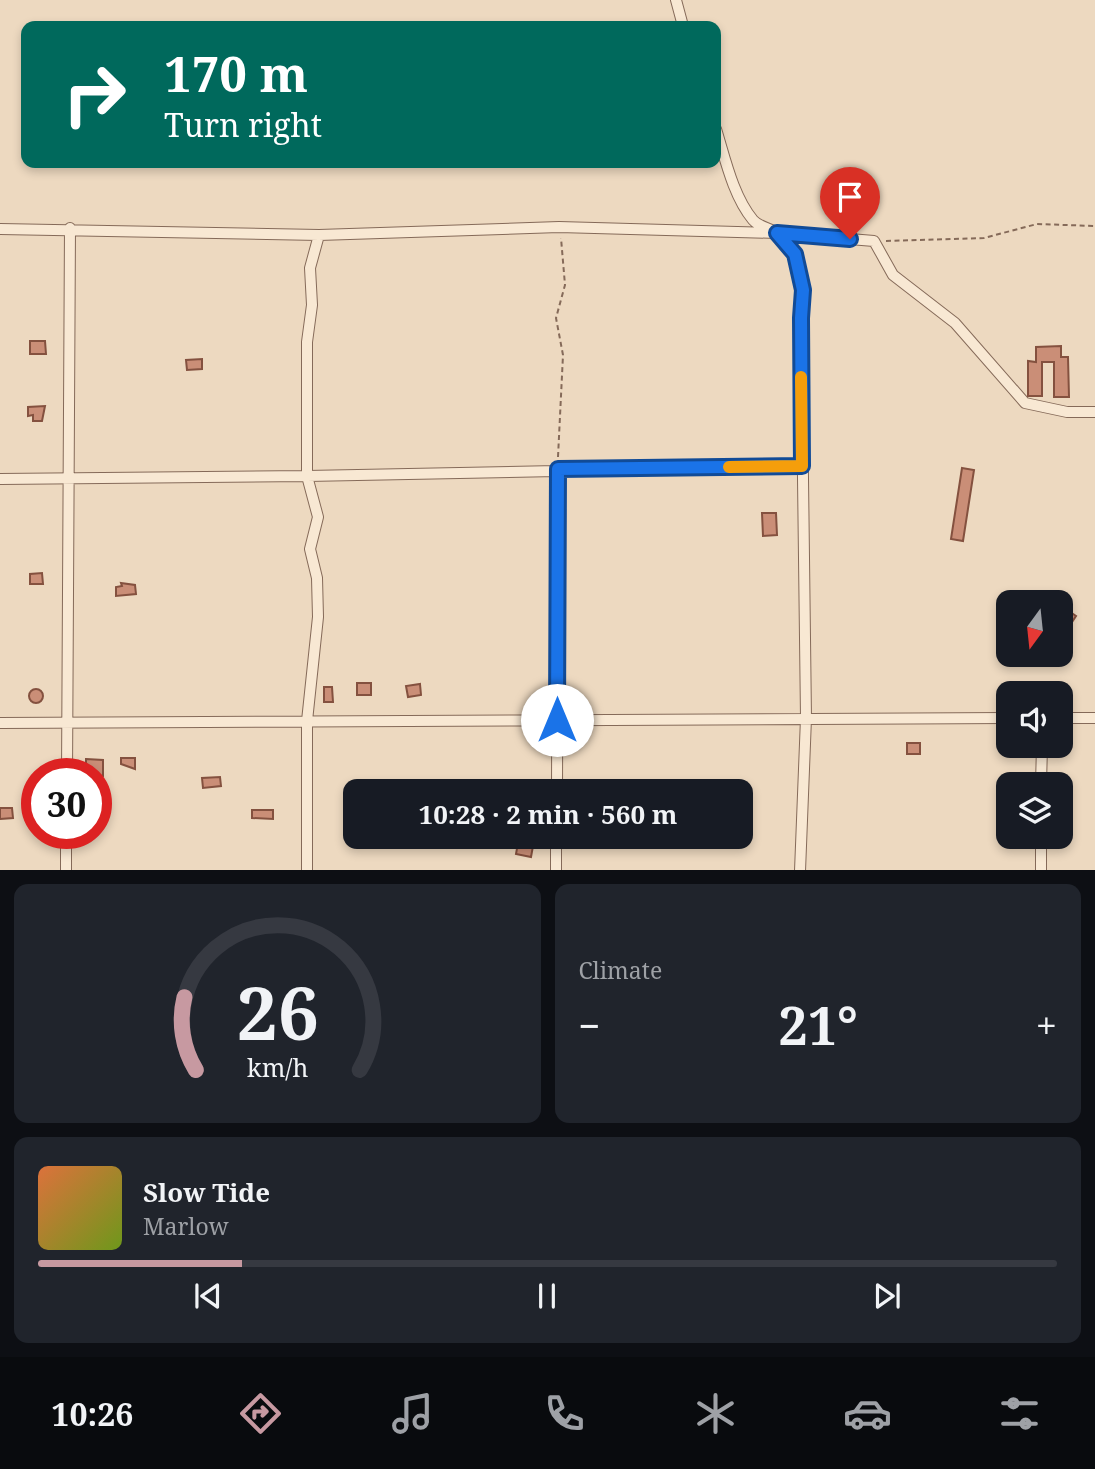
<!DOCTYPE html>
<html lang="en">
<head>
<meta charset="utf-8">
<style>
  :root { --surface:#171b24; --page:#20242c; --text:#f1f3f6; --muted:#9ea1a6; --line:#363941; --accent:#c799a1 }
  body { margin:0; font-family:"Noto Serif",serif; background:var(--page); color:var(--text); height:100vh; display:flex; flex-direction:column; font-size:26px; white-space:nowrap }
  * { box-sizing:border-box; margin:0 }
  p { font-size:23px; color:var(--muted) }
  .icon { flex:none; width:38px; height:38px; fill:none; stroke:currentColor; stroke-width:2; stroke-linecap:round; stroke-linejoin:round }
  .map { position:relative; height:870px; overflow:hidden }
  .side { display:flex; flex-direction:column; gap:14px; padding:14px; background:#0d0f14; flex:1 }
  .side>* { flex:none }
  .banner { position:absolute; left:21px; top:21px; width:700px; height:147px; border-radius:14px; box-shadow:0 4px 10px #0003; background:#00695c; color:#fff; overflow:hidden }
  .needle { width:46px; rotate:195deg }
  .tools { position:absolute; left:996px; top:590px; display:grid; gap:14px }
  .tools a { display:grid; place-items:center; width:77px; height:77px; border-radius:14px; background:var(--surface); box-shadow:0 4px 10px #0003; font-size:35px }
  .speed { position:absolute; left:21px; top:758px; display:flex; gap:14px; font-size:35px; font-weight:700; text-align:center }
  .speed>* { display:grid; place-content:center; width:91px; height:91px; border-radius:50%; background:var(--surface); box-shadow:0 4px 10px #0003; line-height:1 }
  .speed .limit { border:10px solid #d22; background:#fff; color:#111 }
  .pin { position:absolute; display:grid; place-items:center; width:60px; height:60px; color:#fff; margin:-72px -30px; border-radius:50% 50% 50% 0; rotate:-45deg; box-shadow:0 0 7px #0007 }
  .pin .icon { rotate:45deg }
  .me { position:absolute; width:77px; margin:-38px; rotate:0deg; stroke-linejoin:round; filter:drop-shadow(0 0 5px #0008) }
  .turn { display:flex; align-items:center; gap:24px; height:147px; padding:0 28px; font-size:32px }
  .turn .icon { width:91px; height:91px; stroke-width:2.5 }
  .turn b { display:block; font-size:49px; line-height:60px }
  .big { font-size:52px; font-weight:700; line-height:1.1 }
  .side .widget { flex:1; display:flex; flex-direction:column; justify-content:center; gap:10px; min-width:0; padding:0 24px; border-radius:14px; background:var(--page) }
  .side .dial { align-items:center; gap:0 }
  .dial svg { height:182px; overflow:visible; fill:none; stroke:var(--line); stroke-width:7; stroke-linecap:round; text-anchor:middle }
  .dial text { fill:var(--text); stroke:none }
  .song { display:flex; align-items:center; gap:21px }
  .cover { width:84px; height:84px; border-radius:10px; background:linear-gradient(135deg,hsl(20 70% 55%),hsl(80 70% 35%)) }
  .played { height:7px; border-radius:4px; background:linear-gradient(90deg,var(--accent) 20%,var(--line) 20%) }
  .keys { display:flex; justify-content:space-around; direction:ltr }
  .heat { display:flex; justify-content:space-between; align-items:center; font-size:38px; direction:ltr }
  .side .tiles { flex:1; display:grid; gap:14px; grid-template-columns:1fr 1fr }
  .widget:last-child { grid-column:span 2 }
  .trip { position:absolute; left:343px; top:779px; width:410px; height:70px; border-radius:14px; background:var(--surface); box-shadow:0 4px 10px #0003; font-weight:700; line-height:70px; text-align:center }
  .menu { display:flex; height:112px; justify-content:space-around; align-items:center; background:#090b0e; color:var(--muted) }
  .menu .icon { width:49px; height:49px }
  .menu .on { color:var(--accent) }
  .menu b { font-size:32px; color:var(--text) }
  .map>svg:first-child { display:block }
  .building { fill:#ca8e77; stroke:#84513f; stroke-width:2 }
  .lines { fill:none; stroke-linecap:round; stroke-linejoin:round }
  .minor-casing { stroke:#856a59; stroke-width:12 }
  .path { stroke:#856a59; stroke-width:2; stroke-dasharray:5 3.5; stroke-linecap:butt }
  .minor { stroke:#f8e8d3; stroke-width:10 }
  .route-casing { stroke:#114b97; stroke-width:18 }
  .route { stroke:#1a73e8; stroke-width:12 }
  .slow { stroke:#f59e0b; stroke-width:12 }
</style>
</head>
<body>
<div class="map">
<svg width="1095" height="871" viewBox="0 0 1095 871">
  <rect width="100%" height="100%" fill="#edd9c0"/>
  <path class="building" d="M 30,341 L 45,341 L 46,354 L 30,354 Z
    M 1061,346 L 1061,357 L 1068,357 L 1069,397 L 1054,397 L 1054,362 L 1042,362 L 1042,396 L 1028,396 L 1028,361 L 1036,362 L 1036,347 Z
    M 202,359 L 202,369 L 187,370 L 186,360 Z
    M 45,406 L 42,421 L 33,421 L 33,415 L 28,416 L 28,407 Z
    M 962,468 L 974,470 L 963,541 L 951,539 Z
    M 762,513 L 776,513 L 777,535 L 763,536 Z
    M 42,573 L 43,584 L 30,584 L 30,574 Z
    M 121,583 L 135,585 L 136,594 L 116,596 L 116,587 L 122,586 Z
    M 1060,605 L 1076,616 L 1072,622 L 1060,614 Z
    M 357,683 L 371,683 L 371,695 L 357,695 Z
    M 420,684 L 421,695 L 408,697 L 406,686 Z
    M 324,687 L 332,687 L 333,702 L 324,702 Z
    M29 696a7 7 0 1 1 14 0a7 7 0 1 1-14 0Z
    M 907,743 L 920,743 L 920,754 L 907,754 Z
    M 121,758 L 135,758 L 135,769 L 121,764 Z
    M 86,759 L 103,760 L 103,776 L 86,774 Z
    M 220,777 L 221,786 L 203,788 L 202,778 Z
    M 31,796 L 37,796 L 37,816 L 31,816 Z
    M 0,808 L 12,808 L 13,818 L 0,819 Z
    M 252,810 L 273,810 L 273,819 L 252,818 Z
    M 518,843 L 533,846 L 531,857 L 516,854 Z"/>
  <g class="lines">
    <defs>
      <path id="minor" d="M 676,0 L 683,26
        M 716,129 C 725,158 733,196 753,220 C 759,227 770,228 777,233 C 803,253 803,288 801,318 L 806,718 L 800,871
        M 0,229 L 319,235 L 559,227 L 777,233 L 874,241 L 893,275 L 955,323 L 1025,403 L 1067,412 L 1095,412
        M 0,479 L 307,476 L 802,466
        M 1060,718 L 1095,718
        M 0,723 L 1008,718
        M 67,774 L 70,228
        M 1041,784 L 1042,746
        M 557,791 L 558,469
        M 66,871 L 66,833
        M 307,871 L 307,721 L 318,617 L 317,578 L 310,549 L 318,517 L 307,476 L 307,342 L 312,305 L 310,268 L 319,235
        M 556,871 L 556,836
        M 1041,871 L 1041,836"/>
    </defs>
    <use href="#minor" class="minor-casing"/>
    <path class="path" d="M 886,241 L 984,238 L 1037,224 L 1095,226
      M 558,457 L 563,355 L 556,318 L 565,285 L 561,238"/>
    <use href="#minor" class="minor"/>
  </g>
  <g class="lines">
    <defs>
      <path id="route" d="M 557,720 L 558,469 L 802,466 L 801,318 L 803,290 L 795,254 L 777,233 L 850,239"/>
    </defs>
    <use href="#route" class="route-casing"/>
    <use href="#route" class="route"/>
    <path class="slow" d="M 729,467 L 802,466 L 801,377"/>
  </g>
</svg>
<div class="tools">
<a><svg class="needle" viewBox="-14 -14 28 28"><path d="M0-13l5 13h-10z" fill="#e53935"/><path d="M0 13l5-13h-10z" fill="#9ea1a6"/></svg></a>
<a><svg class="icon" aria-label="sound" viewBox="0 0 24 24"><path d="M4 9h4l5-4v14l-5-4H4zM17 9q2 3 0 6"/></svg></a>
<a><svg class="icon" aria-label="layers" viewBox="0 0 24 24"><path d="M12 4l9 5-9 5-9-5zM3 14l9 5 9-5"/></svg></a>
</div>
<div class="speed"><div class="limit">30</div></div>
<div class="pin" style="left:850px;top:239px;background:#d93025"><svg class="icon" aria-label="arrive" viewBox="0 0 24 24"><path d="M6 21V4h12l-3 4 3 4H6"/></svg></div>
<svg class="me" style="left:557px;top:720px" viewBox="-20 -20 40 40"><circle r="19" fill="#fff"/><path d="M0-13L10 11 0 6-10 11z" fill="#1a73e8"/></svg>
<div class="trip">10:28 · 2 min · 560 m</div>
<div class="banner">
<div class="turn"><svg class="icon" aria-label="right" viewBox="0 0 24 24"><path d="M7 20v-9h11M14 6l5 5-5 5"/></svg><div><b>170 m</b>Turn right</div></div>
</div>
</div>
<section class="side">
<div class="tiles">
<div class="widget dial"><svg viewBox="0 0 100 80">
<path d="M14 69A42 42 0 1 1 86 69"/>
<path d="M14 69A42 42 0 0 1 9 37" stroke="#c799a1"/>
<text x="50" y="56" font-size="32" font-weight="700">26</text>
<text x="50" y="72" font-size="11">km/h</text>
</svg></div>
<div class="widget"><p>Climate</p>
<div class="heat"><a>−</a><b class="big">21°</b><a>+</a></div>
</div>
<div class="widget">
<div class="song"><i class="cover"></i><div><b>Slow Tide</b><p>Marlow</p></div></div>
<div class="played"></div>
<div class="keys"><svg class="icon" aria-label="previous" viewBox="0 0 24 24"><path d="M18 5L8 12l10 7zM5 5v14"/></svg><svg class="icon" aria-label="pause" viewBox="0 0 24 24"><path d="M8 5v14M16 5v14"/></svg><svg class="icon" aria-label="next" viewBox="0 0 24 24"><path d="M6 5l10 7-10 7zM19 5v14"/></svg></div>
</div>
</div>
</section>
<nav class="menu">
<b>10:26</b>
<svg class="icon on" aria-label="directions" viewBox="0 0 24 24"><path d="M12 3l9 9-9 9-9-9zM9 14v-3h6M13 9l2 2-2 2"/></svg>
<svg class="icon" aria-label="music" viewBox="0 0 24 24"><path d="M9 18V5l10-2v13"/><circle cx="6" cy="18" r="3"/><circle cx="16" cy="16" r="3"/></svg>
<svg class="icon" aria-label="phone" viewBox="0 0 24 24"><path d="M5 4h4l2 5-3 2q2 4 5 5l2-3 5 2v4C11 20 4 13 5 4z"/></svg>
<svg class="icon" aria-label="climate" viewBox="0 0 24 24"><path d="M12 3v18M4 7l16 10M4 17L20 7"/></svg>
<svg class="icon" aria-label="car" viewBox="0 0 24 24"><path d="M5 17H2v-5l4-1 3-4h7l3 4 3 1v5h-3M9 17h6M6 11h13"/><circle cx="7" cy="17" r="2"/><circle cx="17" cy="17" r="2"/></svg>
<svg class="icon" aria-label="filters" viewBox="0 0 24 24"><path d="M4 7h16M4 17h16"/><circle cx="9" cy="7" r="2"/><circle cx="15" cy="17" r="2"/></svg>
</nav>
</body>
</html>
